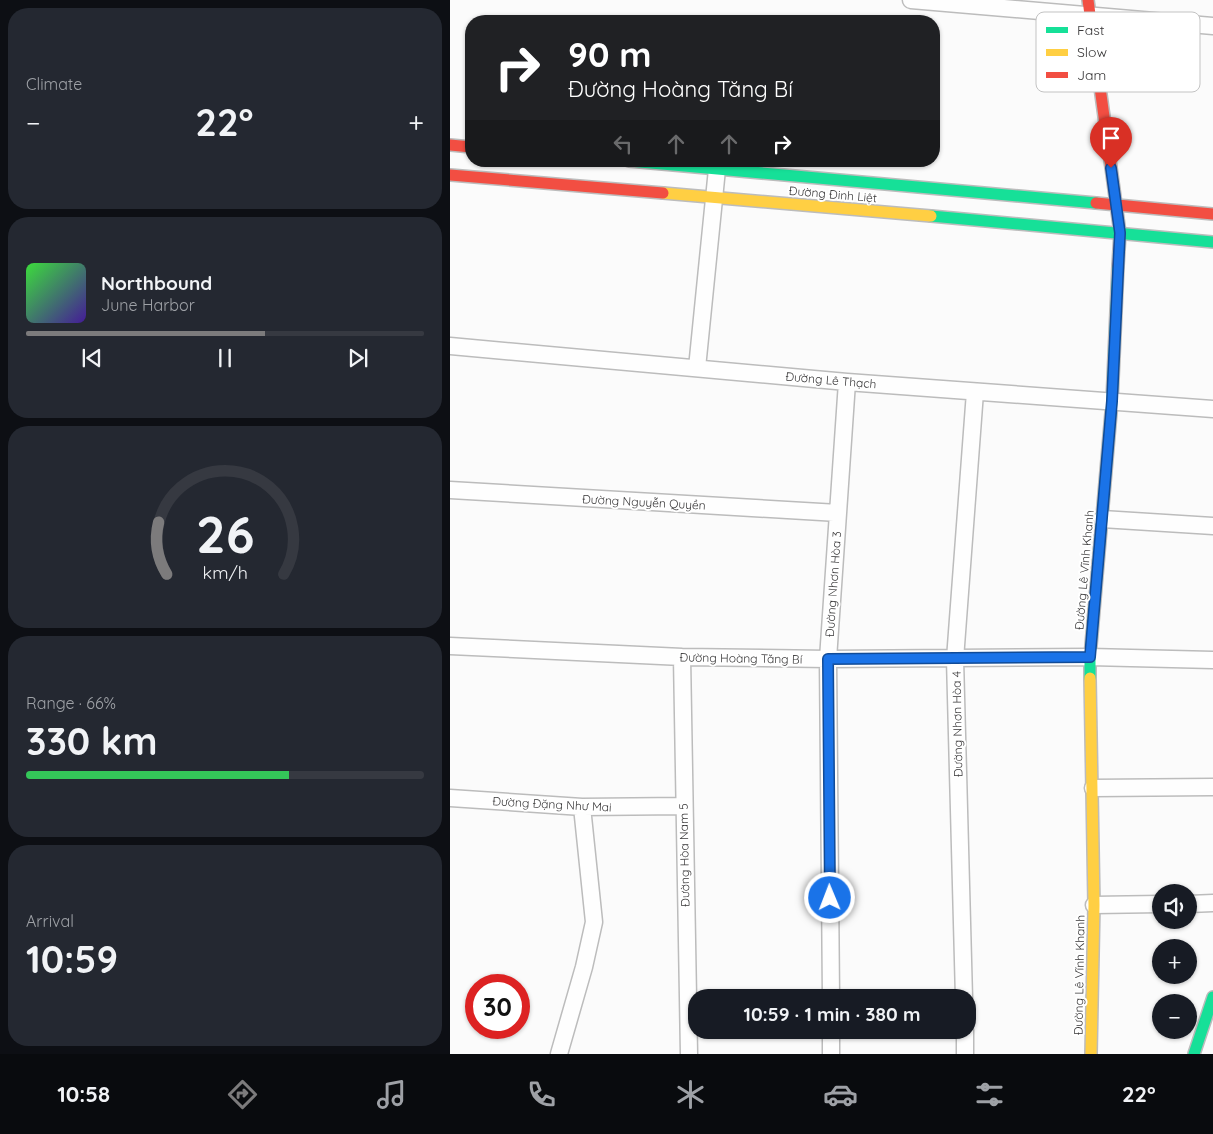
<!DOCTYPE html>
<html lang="en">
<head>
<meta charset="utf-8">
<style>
  :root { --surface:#171b24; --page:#242831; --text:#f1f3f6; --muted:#9ea1a6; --line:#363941; --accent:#7c7b7c }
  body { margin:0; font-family:Quicksand,sans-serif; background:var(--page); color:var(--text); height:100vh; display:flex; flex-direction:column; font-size:19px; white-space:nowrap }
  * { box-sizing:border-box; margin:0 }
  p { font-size:16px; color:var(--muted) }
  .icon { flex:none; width:28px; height:28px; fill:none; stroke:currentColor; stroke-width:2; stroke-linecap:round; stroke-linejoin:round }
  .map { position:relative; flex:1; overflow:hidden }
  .side { display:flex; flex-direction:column; gap:8px; padding:8px; background:#0d0f14; width:450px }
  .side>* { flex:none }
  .banner { position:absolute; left:15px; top:15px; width:475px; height:152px; border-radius:20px; box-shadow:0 1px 4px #0004; background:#202124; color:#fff; overflow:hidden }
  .tools { position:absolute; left:702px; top:884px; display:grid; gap:10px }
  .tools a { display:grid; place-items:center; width:45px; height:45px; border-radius:50%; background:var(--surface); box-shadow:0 1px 4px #0004; font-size:25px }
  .speed { position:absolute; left:15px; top:974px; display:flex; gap:10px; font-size:25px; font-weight:700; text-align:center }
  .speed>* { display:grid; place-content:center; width:65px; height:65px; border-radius:50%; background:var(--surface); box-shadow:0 1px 4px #0004; line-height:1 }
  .speed .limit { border:8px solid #d22; background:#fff; color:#111 }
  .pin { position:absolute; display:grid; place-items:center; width:42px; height:42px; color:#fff; margin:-51px -21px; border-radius:50% 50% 50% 0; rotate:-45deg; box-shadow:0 0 5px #0007 }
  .pin .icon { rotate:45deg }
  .me { position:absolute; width:55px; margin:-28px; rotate:359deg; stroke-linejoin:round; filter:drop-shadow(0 0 4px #0008) }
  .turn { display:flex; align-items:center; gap:18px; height:105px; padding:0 20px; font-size:22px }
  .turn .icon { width:65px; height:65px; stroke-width:2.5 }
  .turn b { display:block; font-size:35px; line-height:42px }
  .lanes { display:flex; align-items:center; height:48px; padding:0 20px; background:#0003; justify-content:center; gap:25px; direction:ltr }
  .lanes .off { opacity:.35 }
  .big { font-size:38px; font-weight:700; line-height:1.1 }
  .side .widget { flex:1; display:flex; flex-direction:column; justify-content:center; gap:8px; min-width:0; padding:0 18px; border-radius:20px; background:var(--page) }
  .side .dial { align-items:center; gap:0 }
  .dial svg { height:130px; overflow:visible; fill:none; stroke:var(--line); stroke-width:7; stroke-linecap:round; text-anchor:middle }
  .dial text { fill:var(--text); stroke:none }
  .song { display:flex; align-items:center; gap:15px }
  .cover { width:60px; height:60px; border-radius:8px; background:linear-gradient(135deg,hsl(120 70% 55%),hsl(260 70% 35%)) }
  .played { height:5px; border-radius:2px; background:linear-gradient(90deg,var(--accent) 60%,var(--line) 60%) }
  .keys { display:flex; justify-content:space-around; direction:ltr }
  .heat { display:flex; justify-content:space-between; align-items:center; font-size:28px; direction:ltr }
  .charge { height:8px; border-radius:4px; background:linear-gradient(90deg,#34c759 66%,var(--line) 0) }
  .trip { position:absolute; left:238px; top:989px; width:288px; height:50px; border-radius:20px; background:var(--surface); box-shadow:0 1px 4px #0004; font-weight:700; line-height:50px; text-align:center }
  .tab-bar { display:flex; height:80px; justify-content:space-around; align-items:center; background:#090b0e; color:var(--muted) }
  .tab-bar .icon { width:35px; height:35px }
  .tab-bar .current { color:var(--accent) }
  .tab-bar b { font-size:22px; color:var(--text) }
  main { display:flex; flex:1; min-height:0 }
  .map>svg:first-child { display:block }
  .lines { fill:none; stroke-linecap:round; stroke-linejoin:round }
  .street-casing { stroke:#bcbcbc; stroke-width:19 }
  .fast-casing { stroke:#bcbcbc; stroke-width:14 }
  .slow-casing { stroke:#bcbcbc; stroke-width:14 }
  .jam-casing { stroke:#bcbcbc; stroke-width:14 }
  .street { stroke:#fefefe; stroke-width:16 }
  .fast { stroke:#16e098; stroke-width:11 }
  .slow { stroke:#ffcf43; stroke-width:11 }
  .jam { stroke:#f24e42; stroke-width:11 }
  .route-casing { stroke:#114b97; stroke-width:12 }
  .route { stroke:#1a73e8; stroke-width:9 }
  .labels { text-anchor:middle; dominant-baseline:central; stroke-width:4; stroke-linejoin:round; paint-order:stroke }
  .street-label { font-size:12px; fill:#373637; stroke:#fff }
  .key { fill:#fff; stroke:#c3c3c3; stroke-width:1 }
  .key-label { font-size:14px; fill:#373637 }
</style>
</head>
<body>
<main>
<section class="side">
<div class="widget"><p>Climate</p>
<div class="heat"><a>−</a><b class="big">22°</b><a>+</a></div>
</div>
<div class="widget">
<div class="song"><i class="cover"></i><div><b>Northbound</b><p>June Harbor</p></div></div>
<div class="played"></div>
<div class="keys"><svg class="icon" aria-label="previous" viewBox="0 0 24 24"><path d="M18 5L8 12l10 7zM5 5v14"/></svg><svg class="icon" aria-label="pause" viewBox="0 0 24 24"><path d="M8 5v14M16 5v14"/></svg><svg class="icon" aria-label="next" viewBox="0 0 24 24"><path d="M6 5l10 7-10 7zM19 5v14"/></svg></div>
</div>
<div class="widget dial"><svg viewBox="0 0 100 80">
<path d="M14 69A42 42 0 1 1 86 69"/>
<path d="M14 69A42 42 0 0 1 9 37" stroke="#7c7b7c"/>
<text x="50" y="56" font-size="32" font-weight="700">26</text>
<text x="50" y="72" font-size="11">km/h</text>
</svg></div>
<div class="widget"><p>Range · 66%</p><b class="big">330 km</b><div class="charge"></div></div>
<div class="widget"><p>Arrival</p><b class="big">10:59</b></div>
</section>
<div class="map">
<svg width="763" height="1054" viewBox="0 0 763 1054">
  <rect width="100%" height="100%" fill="#fbfbfb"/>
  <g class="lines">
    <defs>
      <path id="street" d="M 461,0 L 763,26
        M 0,346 L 397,382 L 763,409
        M 247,368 L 267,169
        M 0,490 L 388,513
        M 652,519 L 763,526
        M 0,646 L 232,657 L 378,659 L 640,657 L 763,660
        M 232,657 L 239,1054
        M 643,788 L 763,787
        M 0,798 L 132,807 L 233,806
        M 739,904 L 763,903
        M 644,905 L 711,904
        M 381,998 L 378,659 L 397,382
        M 514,998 L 505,659 L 525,392
        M 381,1030 L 381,1054
        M 515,1030 L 515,1054
        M 109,1054 L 134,967 L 144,922 L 132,807"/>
      <path id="fast" d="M 179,161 L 646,203
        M 481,216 L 763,242
        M 640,678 L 640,657 L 662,401 L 668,266
        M 744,1054 L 763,997"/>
      <path id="slow" d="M 213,193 L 481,216
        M 640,678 L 644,905 L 641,1054"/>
      <path id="jam" d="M 638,0 L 670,233 L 668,266
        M 0,145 L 21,147
        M 0,175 L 213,193
        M 646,203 L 763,214"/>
    </defs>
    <use href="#street" class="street-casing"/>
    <use href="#fast" class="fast-casing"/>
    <use href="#slow" class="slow-casing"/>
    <use href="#jam" class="jam-casing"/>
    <use href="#street" class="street"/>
    <use href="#fast" class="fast"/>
    <use href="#slow" class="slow"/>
    <use href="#jam" class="jam"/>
  </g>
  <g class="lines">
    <defs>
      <path id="route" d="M 380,898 L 378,659 L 640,657 L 662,401 L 669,252 L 670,233 L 661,168"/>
    </defs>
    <use href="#route" class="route-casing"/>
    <use href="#route" class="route"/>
  </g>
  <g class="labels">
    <g class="street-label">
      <text transform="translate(383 194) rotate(5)">Đường Đinh Liệt</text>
      <text transform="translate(381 380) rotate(5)">Đường Lê Thạch</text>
      <text transform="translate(194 502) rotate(3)">Đường Nguyễn Quyền</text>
      <text transform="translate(634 570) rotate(-85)">Đường Lê Vĩnh Khanh</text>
      <text transform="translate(383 584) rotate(-86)">Đường Nhơn Hòa 3</text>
      <text transform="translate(291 658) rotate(1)">Đường Hoàng Tăng Bí</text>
      <text transform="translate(507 724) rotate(-91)">Đường Nhơn Hòa 4</text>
      <text transform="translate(102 804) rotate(3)">Đường Đặng Như Mai</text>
      <text transform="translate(234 855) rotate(-91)">Đường Hòa Nam 5</text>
      <text transform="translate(629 975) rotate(-89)">Đường Lê Vĩnh Khanh</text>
    </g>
  </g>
  <rect x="586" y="12" width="164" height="80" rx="8" class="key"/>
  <rect x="596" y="27" width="22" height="6" fill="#16e098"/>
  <rect x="596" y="49" width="22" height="7" fill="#ffcf43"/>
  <rect x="596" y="72" width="22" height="6" fill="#f24e42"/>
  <g class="key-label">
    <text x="627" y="35">Fast</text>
    <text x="627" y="57">Slow</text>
    <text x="627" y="80">Jam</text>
  </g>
</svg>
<div class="tools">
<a><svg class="icon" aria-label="sound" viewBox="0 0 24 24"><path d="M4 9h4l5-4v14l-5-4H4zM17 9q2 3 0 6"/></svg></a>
<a>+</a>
<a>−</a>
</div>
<div class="speed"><div class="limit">30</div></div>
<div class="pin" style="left:661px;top:168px;background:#d93025"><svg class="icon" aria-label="arrive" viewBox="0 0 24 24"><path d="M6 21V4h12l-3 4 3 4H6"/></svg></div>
<svg class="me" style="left:380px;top:898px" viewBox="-20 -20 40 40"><circle r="17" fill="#1a73e8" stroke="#fff" stroke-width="3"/><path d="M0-11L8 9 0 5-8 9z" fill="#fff"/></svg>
<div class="trip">10:59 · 1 min · 380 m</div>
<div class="banner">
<div class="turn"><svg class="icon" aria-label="right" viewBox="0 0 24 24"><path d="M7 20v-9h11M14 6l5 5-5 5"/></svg><div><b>90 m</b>Đường Hoàng Tăng Bí</div></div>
<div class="lanes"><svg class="icon off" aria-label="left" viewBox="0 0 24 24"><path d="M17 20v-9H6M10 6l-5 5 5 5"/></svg><svg class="icon off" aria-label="ahead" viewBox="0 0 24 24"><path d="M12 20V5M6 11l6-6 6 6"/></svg><svg class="icon off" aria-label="ahead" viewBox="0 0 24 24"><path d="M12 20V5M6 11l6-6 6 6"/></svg><svg class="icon" aria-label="right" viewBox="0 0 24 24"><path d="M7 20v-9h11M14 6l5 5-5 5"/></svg></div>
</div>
</div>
</main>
<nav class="tab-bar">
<b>10:58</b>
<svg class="icon current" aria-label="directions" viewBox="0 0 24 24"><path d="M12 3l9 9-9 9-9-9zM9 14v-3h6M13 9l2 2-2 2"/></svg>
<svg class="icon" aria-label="music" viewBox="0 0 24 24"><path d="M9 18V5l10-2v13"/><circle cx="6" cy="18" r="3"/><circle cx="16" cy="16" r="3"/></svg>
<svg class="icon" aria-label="phone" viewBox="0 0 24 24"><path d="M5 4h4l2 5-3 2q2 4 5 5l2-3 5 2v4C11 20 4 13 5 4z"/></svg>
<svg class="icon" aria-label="climate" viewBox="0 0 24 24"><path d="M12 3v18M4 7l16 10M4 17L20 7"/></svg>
<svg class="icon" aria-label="car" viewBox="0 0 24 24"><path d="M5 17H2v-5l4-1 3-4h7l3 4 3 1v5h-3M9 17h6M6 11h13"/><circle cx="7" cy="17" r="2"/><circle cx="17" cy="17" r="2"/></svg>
<svg class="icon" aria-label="filters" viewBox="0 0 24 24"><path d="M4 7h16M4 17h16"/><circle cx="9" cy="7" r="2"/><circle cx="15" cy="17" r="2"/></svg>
<b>22°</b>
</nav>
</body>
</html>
